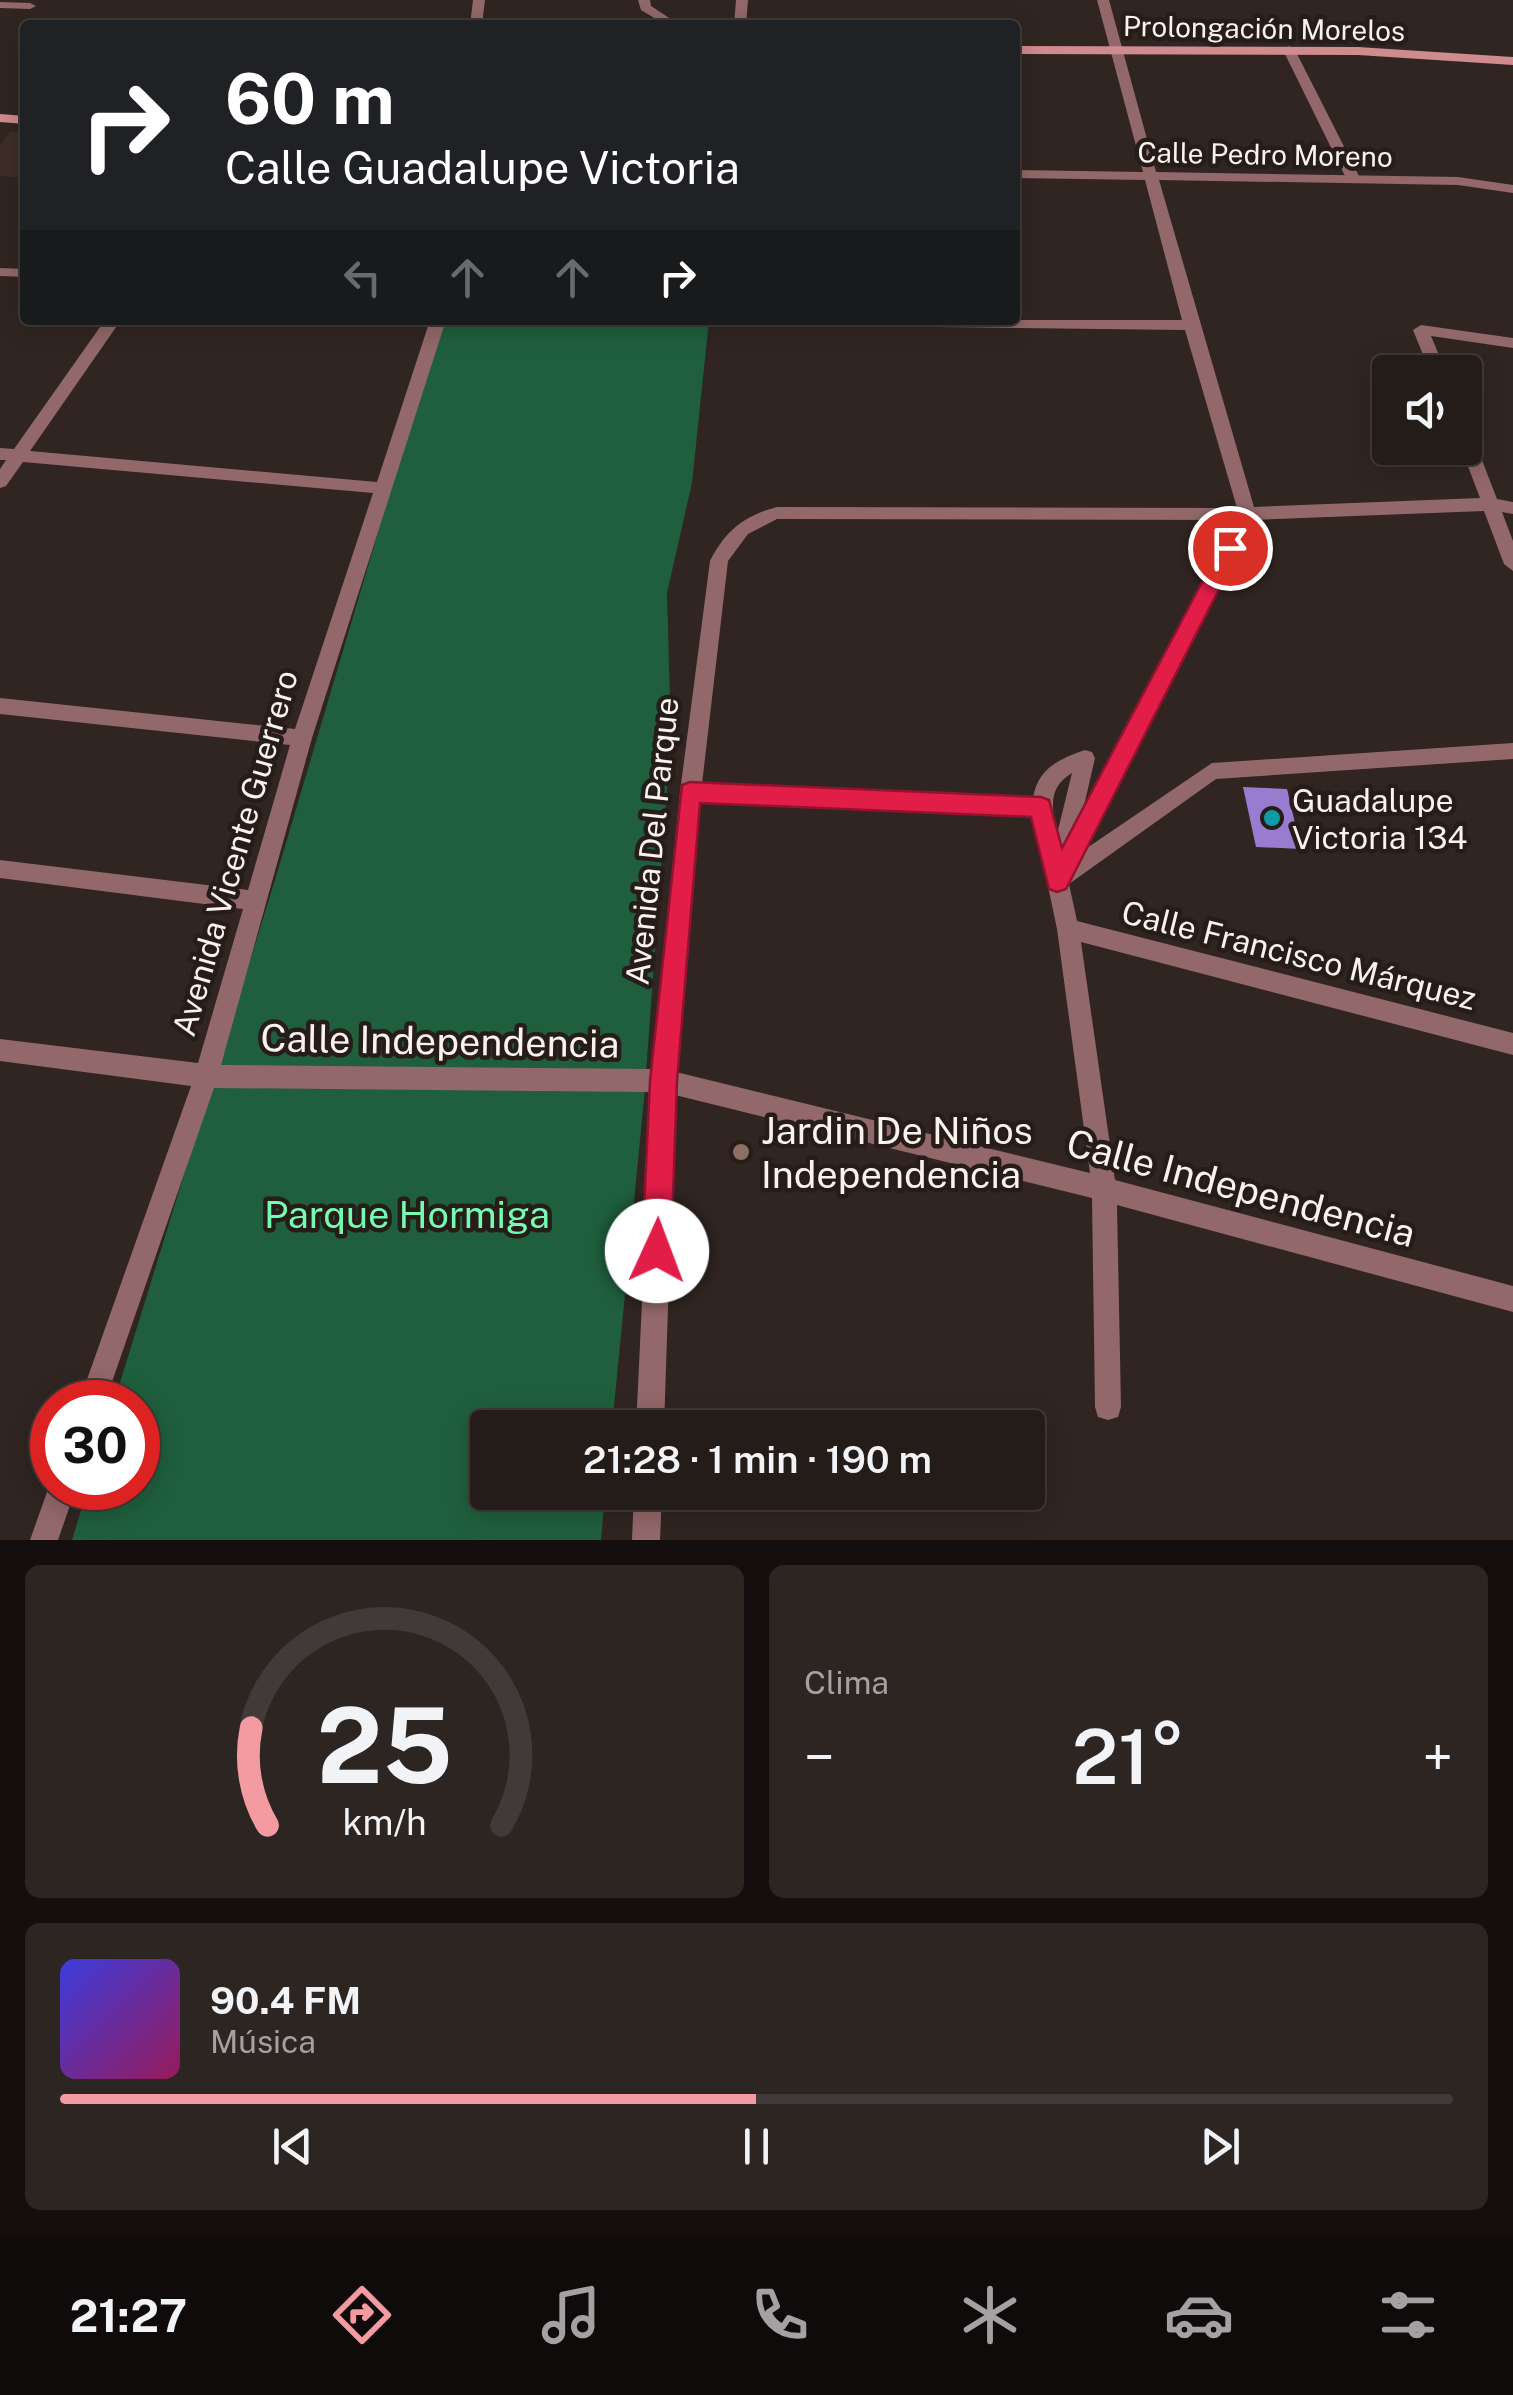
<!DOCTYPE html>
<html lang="es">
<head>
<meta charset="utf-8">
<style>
  :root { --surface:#241c19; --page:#2c2522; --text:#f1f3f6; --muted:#a3a1a2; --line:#413a38; --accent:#f49aa1 }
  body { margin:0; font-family:"Public Sans",sans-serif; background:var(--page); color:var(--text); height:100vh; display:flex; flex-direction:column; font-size:38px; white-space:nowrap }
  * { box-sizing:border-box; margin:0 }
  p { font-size:32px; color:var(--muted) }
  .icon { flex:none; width:55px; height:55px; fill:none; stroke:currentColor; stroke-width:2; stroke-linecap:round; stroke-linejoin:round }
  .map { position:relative; height:1540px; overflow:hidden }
  .details { display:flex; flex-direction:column; gap:25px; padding:25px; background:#140f0e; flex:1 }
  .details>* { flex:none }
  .top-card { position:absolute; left:20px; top:20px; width:1000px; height:305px; border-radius:10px; box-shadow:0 5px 25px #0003,0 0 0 2px var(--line); background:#202124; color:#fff; overflow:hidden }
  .tools { position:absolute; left:1372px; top:355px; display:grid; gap:20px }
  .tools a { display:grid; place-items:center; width:110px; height:110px; border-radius:10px; background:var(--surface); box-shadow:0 5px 25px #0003,0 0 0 2px var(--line); font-size:50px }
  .speed { position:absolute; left:30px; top:1380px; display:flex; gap:20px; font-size:50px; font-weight:700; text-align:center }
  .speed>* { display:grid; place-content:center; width:130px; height:130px; border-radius:50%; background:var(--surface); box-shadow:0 5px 25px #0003,0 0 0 2px var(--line); line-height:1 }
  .speed .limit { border:15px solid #d22; background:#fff; color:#111 }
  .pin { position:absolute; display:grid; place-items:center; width:85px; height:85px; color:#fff; margin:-42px; border:5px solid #fff; border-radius:50%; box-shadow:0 2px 10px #0007 }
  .me { position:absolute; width:110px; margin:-55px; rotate:2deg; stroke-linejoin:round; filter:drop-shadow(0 0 8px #0008) }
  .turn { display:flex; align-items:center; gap:35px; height:210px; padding:0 40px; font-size:45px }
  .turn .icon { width:130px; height:130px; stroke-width:2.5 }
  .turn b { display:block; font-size:70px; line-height:85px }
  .lanes { display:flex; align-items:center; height:95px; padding:0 40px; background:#0003; justify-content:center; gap:50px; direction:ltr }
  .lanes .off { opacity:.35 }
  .big { font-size:75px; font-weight:600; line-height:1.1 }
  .details .tile { flex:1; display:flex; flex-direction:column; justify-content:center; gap:15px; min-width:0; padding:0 35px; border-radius:15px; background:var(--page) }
  .details .dial { align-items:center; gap:0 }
  .dial svg { height:260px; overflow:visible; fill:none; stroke:var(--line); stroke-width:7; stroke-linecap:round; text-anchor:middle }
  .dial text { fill:var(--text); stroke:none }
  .song { display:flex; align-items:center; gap:30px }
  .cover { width:120px; height:120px; border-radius:15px; background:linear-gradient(135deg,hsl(240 70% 55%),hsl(330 70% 35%)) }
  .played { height:10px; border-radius:5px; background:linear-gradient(90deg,var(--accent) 50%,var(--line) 50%) }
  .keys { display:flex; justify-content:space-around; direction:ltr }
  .heat { display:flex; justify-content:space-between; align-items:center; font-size:55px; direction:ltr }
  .details .tiles { flex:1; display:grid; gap:25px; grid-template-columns:1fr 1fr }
  .tile:last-child { grid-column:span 2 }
  .trip { position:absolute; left:470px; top:1410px; width:575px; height:100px; border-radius:10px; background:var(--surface); box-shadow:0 5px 25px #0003,0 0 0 2px var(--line); font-weight:600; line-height:100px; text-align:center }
  .menu { display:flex; height:160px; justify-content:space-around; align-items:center; background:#0e0b0a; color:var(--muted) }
  .menu .icon { width:70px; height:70px }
  .menu .active { color:var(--accent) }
  .menu b { font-size:45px; color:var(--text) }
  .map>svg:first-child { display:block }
  .built { fill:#3e2d27 }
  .green { fill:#1f5f3d }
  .building { fill:#997cd0 }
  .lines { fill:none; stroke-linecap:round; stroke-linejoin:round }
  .pedestrian { fill:#93686a; fill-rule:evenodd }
  .minor { fill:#93686a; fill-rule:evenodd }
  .secondary { fill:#d08b8f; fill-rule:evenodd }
  .route { fill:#e11d48; stroke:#92132f; stroke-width:2.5 }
  .culture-dot { fill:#0f9aa8; stroke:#261c18; stroke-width:4 }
  .education-dot { fill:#8d6e63; stroke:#261c18; stroke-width:4 }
  .labels { text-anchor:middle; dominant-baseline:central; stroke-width:9; stroke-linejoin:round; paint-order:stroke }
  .far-street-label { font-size:28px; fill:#f9f2ef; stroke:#261c18 }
  .poi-label { font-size:32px; fill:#f9f2ef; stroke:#261c18; text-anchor:start }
  .street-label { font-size:32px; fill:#f9f2ef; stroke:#261c18 }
  .near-street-label { font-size:38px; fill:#f9f2ef; stroke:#261c18 }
  .near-poi-label { font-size:38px; fill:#f9f2ef; stroke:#261c18; text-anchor:start }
  .near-park-label { font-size:38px; fill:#76f9b1; stroke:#261c18 }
</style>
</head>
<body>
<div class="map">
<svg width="1513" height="1540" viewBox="0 0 1513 1540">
  <rect width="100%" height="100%" fill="#302521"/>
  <path class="built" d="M 10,131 L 25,132 L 25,178 L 0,176 L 0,145 Z"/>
  <path class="green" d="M 441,320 L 709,320 L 692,483 L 667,593 L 671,736 L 644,1099 L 612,1427 L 488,1428 L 488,1492 L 605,1493 L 601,1540 L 72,1540 L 88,1488 L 138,1488 L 138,1402 L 114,1402 L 275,880 Z"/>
  <path class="building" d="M 1243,787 L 1287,789 L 1301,849 L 1256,847 Z"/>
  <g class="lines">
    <path class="pedestrian" d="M 1289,46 L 1295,50 L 1361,180 L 1359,183 L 1347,180 L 1283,50 Z"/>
    <path class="minor" d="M 473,0 L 485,0 L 482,25 L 470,25 Z
      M 638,0 L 650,0 L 651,6 L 680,25 L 666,25 L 641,10 Z
      M 736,0 L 748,0 L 746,25 L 734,25 Z
      M 1097,0 L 1109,0 L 1156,172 L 1458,177 L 1513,185 L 1513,193 L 1458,185 L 1159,180 L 1254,507 L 1480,498 L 1461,448 L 1465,448 L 1465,431 L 1473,437 L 1497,499 L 1513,502 L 1513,514 L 1502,512 L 1513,541 L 1513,571 L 1504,564 L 1484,511 L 1253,520 L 1084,850 L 1212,763 L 1513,743 L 1513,759 L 1216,779 L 1069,884 L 1077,921 L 1513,1033 L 1513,1055 L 1081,942 L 1115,1180 L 1513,1286 L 1513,1312 L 1117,1205 L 1121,1407 L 1118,1417 L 1108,1420 L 1098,1417 L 1095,1407 L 1092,1198 L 675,1095 L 664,1428 L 636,1428 L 652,1092 L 214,1088 L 105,1402 L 79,1402 L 191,1086 L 0,1061 L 0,1039 L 198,1063 L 243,909 L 0,878 L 0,860 L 248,890 L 290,745 L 0,714 L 0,698 L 295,729 L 373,493 L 23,462 L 6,486 L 0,488 L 0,469 L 6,460 L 0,460 L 0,448 L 14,449 L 105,320 L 121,320 L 30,451 L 377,482 L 430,320 L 446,320 L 312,738 L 221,1065 L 653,1069 L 680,792 L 710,561 C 726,530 744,516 777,507 L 1237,508 L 1185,330 L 777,325 L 769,320 L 1182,320 L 1145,180 L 1015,178 L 1015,170 L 1143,172 ZM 777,519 L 1235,520 L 1083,810 L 1095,758 L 1092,752 L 1085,750 C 1059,759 1038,768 1033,798 L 702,784 L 728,561 L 748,534 ZM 1072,773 L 1057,834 C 1052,809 1047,788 1072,773 ZM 700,801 L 1033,815 L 1057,929 L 1090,1173 L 676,1072 Z
      M 0,2 L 30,3 L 36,6 L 30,9 L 0,8 Z
      M 0,268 L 25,269 L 25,277 L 0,276 Z
      M 1421,325 L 1513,338 L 1513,348 L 1431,336 L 1446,372 L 1430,372 L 1413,330 Z
      M 52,1478 L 52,1488 L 76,1488 L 58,1540 L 30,1540 Z
      M 634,1492 L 662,1492 L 660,1540 L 632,1540 Z"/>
    <path class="secondary" d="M 1015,46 L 1358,47 L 1513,57 L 1513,65 L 1358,55 L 1015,54 Z
      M 0,114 L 25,116 L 25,124 L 0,122 Z"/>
  </g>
  <path class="route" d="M 1230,540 L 1240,548 L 1066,889 L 1057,892 L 1049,889 L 1031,817 L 700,803 L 677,1081 L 671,1251 L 667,1261 L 657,1266 L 647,1261 L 642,1251 L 650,1081 L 682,785 L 690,782 L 1041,797 L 1049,800 L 1062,848 L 1220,548 Z"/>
  <circle class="culture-dot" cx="1272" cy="818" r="10"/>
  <circle class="education-dot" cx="741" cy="1152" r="10"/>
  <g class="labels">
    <g class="far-street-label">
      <text transform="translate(1264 28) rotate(1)">Prolongación Morelos</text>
      <text transform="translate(1265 154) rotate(1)">Calle Pedro Moreno</text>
    </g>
    <g class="poi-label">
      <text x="1292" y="800">Guadalupe<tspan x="1292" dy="37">Victoria 134</tspan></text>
    </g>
    <g class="street-label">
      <text transform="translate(652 841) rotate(-84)">Avenida Del Parque</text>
      <text transform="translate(235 853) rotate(-74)">Avenida Vicente Guerrero</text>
      <text transform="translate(1299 955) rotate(14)">Calle Francisco Márquez</text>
    </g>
    <g class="near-street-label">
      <text transform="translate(440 1041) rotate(1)">Calle Independencia</text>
      <text transform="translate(1241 1188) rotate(15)">Calle Independencia</text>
    </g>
    <g class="near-poi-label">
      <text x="761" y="1130">Jardin De Niños<tspan x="761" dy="44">Independencia</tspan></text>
    </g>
    <g class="near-park-label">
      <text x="407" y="1214">Parque Hormiga</text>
    </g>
  </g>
</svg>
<div class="tools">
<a><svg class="icon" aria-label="sound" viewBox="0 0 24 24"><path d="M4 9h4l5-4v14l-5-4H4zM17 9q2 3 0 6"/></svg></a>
</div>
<div class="speed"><div class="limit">30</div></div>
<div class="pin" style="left:1230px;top:548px;background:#d93025"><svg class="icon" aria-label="arrive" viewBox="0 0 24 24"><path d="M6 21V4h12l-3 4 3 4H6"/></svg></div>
<svg class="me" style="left:657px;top:1251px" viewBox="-20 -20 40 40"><circle r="19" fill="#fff"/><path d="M0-13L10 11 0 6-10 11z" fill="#e11d48"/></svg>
<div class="trip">21:28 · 1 min · 190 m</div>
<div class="top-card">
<div class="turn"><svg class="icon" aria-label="right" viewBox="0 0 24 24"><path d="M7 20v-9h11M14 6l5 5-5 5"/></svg><div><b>60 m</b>Calle Guadalupe Victoria</div></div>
<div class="lanes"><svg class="icon off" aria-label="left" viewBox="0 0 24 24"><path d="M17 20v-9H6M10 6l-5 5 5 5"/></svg><svg class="icon off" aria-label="ahead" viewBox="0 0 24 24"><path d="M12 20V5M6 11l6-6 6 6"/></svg><svg class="icon off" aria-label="ahead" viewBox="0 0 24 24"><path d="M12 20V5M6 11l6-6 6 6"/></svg><svg class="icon" aria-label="right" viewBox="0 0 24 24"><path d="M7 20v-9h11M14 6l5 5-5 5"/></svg></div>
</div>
</div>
<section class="details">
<div class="tiles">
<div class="tile dial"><svg viewBox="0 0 100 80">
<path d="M14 69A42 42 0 1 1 86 69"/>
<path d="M14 69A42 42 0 0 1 9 39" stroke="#f49aa1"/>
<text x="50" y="56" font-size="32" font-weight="700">25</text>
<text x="50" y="72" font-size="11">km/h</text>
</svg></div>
<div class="tile"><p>Clima</p>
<div class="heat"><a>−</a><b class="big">21°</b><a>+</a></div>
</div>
<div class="tile">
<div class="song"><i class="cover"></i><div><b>90.4 FM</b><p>Música</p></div></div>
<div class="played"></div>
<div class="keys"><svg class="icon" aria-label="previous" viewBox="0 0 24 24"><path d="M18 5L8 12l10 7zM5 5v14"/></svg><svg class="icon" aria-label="pause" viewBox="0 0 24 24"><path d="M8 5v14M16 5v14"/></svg><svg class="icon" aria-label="next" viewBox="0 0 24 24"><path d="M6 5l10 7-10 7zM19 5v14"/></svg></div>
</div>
</div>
</section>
<nav class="menu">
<b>21:27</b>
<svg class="icon active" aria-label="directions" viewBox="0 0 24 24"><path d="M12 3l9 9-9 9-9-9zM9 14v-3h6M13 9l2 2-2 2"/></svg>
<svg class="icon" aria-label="music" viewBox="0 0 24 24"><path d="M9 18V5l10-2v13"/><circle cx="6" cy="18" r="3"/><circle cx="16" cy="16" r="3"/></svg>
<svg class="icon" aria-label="phone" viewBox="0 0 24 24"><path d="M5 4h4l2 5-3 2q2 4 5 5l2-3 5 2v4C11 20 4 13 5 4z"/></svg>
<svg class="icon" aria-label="climate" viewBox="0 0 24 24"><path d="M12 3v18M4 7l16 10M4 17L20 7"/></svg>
<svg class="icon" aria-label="car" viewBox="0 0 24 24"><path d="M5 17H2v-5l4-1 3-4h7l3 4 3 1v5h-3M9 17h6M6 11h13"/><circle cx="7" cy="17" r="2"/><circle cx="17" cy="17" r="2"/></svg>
<svg class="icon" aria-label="filters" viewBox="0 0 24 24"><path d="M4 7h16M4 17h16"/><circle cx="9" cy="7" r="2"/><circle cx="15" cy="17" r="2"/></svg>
</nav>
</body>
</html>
